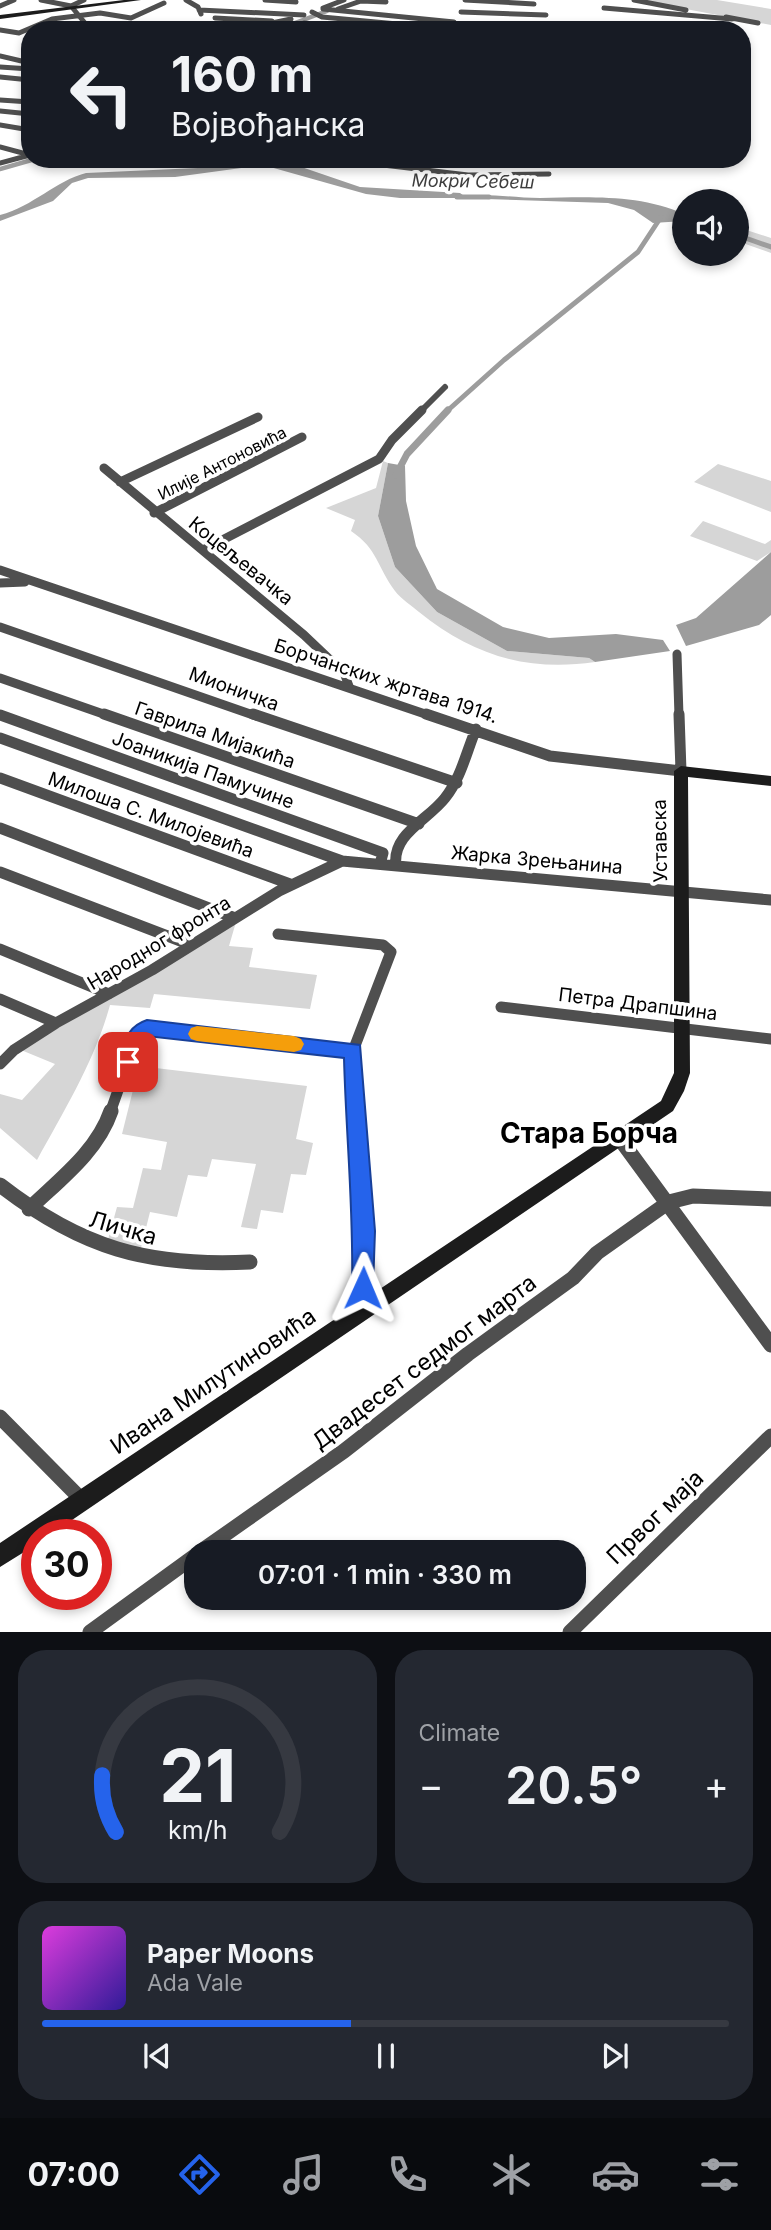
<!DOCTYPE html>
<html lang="en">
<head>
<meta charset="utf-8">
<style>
  :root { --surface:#171b24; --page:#242831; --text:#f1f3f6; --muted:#9ea1a6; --line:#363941; --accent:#2563eb }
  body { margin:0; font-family:Inter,sans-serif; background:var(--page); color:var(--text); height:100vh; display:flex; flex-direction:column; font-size:26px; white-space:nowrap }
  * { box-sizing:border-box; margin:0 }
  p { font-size:23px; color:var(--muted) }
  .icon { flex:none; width:38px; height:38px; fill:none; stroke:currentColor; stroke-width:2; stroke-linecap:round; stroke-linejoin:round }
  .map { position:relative; height:1632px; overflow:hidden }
  .side { display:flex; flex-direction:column; gap:18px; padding:18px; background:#0d0f14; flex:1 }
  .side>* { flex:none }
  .top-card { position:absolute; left:21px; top:21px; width:730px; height:147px; border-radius:28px; box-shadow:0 4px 10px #0003; background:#171b24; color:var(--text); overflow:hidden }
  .buttons { position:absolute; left:672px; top:189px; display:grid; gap:14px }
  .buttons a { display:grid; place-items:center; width:77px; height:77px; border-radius:50%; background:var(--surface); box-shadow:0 4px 10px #0003; font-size:35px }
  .speed { position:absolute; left:21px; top:1519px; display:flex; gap:14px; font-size:35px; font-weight:700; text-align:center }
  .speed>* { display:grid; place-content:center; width:91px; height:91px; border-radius:50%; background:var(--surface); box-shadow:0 4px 10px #0003; line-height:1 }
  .speed .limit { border:10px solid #d22; background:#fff; color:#111 }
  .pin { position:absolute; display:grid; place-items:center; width:60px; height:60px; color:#fff; margin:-30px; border-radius:14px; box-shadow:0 4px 10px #0006 }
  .me { position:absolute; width:77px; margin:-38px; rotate:1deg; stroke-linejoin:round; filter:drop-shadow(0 0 5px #0008) }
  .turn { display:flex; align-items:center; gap:24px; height:147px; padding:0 35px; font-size:32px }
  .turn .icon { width:91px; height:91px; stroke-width:2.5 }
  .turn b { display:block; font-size:49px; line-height:60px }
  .big { font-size:52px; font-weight:600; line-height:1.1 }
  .side .tile { flex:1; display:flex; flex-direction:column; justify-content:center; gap:10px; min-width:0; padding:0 24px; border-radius:28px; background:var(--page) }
  .side .dial { align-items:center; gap:0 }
  .dial svg { height:182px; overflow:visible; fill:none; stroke:var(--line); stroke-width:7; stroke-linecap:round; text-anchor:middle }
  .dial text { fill:var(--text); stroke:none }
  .song { display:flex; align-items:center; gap:21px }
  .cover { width:84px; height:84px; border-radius:10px; background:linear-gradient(135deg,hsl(300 70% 55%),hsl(250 70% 35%)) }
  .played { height:7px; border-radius:4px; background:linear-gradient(90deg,var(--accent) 45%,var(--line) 45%) }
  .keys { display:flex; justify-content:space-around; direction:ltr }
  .heat { display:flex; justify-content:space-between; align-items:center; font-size:38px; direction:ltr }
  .side .tiles { flex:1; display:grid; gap:18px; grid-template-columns:1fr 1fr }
  .tile:last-child { grid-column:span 2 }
  .trip { position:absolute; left:184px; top:1540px; width:402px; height:70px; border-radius:28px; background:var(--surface); box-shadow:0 4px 10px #0003; font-weight:600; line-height:70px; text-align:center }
  .menu { display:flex; height:112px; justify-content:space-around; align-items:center; background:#090b0e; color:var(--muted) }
  .menu .icon { width:49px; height:49px }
  .menu .on { color:var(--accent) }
  .menu b { font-size:32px; color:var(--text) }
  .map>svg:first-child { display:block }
  .green { fill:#d6d6d6 }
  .water { fill:#9d9d9d }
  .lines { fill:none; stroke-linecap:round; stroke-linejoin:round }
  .canal-far2 { stroke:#9d9d9d; stroke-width:4.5 }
  .canal-far1 { stroke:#9d9d9d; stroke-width:5 }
  .canal { stroke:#9d9d9d; stroke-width:7 }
  .street-far4 { stroke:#4f4f4f; stroke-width:5 }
  .street-far3 { stroke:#4f4f4f; stroke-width:6 }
  .street-far2 { stroke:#4f4f4f; stroke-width:9 }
  .street-far1 { stroke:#4f4f4f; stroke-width:11 }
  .street { stroke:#4f4f4f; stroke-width:15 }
  .secondary { fill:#1c1c1c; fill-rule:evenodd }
  .route { fill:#2563eb; stroke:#184099; stroke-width:2 }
  .slow { fill:#f59e0b }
  .labels { text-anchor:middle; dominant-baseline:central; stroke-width:7; stroke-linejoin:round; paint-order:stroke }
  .far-street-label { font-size:16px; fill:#000; stroke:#fff }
  .far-water-label { font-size:18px; font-style:italic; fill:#3e3e3e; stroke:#fff }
  .street-label { font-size:19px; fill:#000; stroke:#fff }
  .near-street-label { font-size:23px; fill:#000; stroke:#fff }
  .near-quarter-label { font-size:28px; font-weight:bold; fill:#000; stroke:#fff }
</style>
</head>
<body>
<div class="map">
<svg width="771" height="1632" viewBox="0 0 771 1632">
  <rect width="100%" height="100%" fill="#fff"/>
  <path class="green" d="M 638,0 L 717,0 L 771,9 L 771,25 Z
    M 737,227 L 771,238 L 771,253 L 737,241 Z
    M 383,461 L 388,463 L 378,516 L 395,567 L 437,612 L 507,651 L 589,658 L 595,662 C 527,672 472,655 419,612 C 412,606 401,599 395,591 C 377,567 378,549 351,531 L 355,520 L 326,508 L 376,488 Z
    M 718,464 L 771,481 L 771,512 L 694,482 Z
    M 703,521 L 765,544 L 771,540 L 771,552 L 757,561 L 690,536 Z
    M 236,922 L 229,946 L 253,948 L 249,967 L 317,975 L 310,1009 L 154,994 L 150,1008 L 110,1005 C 95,1060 65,1109 37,1160 L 0,1128 L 0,1094 L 22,1100 L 55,1064 L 21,1050 Z
    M 139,1066 L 307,1086 L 296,1139 L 313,1143 L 306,1175 L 291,1174 L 283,1213 L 261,1210 L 257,1229 L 241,1227 L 256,1164 L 212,1159 L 207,1177 L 188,1175 L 177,1217 L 150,1212 L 141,1248 L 107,1243 L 117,1207 L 133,1208 L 143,1168 L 161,1170 L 167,1142 L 122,1134 Z"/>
  <path class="water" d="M 255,159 L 278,159 L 360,187 L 460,193 L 467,198 L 400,198 L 366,194 L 263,165 L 175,177 L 88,178 L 72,183 L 53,201 L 0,221 L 0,215 C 34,206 55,181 86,173 L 220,167 Z
    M 481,195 C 500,195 520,198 540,198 C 587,197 640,194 684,214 L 684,221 L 653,223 L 634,210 L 608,203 L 486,199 L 479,198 Z
    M 388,463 L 405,466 L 406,501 L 416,546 L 437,589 L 503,627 L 549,638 L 616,634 L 663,640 L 670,651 L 595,662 L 589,658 L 507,651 L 437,612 L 395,567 L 378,516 Z
    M 771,552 L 771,615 L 759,625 L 686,646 L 676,625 L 696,618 Z"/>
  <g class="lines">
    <path class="canal-far2" d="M 236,30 L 287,26 L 327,11
      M 0,169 L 35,159"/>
    <path class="canal-far1" d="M 457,197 L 489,197
      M 737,235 L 771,247
      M 446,412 L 504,360 L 638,252 L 661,217"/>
    <path class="canal" d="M 396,475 L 407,454 L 448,410"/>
    <path class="street-far4" d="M 41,0 L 71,6 L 89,28
      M 186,0 L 198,7 L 201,14
      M 265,0 L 296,2
      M 465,0 L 534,4
      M 634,0 L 686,10
      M 0,6 L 14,0
      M 71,6 L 84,0
      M 323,8 L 344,0
      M 604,8 L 732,19
      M 323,9 L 454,22
      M 338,9 L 361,1 L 386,2
      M 199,10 L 304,15
      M 312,12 L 322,17 L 451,29
      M 461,12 L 546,15
      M 726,17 L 758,23
      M 215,18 L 272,21
      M 304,23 L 376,30
      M 267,24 L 291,19
      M 161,25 L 206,27
      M 0,30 L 19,33 L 52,19 L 100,13 L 131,18 L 164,3
      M 77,30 L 110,26
      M 0,56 L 30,63
      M 0,67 L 30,69
      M 0,77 L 30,80
      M 0,100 L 30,102
      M 0,111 L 30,114
      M 0,125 L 30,130
      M 0,147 L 30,155
      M 332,159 L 468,175 L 549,174
      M 0,163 L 30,155"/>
    <path class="street-far3" d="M 420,412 L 445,387"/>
    <path class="street-far2" d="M 104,468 L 304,635 L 344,673 L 349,686
      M 120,482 L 258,417
      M 154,513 L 302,437
      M 203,550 L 379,459 L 392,440 L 422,410
      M 0,570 L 431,716
      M 0,583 L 25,582
      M 0,627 L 256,716
      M 677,654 L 679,716
      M 0,678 L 109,716"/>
    <path class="street-far1" d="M 104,714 L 419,824
      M 253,714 L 457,783
      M 426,714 L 550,756 L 681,771 L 679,714
      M 0,715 L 383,853 L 380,864
      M 0,738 L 342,861 L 771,900
      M 0,778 L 290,884
      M 0,828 L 235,918
      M 396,865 C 392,834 428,820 445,798 C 461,778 466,753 476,729
      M 0,872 L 191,945
      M 278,934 L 383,945 L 391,952 L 353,1051 L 355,1113
      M 0,949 L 109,994
      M 0,999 L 56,1023
      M 501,1007 L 771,1039
      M 0,1064 L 14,1050 L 56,1023 L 152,970 L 279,891 L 342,861
      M 110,1113 L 139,1031 L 147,1028 L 353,1051"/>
    <path class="street" d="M 355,1111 L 364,1231 L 363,1294 L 368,1306
      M 620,1139 L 771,1345
      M 0,1185 C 81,1248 148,1267 250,1262
      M 29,1209 C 59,1180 97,1152 111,1111
      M 0,1417 L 82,1500
      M 200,1552 L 344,1451 L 468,1354 L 573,1278 L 597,1253 L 669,1202 L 693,1196 L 771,1199
      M 90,1632 L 196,1555
      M 570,1632 L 771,1436"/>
    <path class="secondary" d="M 124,0 L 141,0 L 0,19 L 0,15 Z
      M 681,766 L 771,776 L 771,786 L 688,777 L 690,1073 L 684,1091 L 673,1111 L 50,1535 L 37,1535 L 37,1544 L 0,1567 L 0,1543 L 661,1101 L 674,1073 L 674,771 Z"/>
  </g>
  <path class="route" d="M 147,1020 L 360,1045 L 375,1231 L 373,1288 L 370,1296 L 363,1299 L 355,1296 L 352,1288 C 354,1212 346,1135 344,1058 L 147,1036 L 134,1068 L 121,1068 L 118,1062 C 125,1042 126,1027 147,1020 Z"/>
  <path class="slow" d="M 197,1026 L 294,1036 L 301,1039 L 304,1044 L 301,1050 L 294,1052 L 197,1041 L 191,1039 L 188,1034 L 191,1028 Z"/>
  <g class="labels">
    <g class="far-street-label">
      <text transform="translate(222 463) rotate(-27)">Илије Антоновића</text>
    </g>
    <g class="far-water-label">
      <text transform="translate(473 181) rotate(1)">Мокри Себеш</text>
    </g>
    <g class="street-label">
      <text transform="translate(241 561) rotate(39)">Коцељевачка</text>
      <text transform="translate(386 681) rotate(18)">Борчанских жртава 1914.</text>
      <text transform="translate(234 689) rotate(20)">Мионичка</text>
      <text transform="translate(215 735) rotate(19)">Гаврила Мијакића</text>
      <text transform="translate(203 770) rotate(20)">Јоаникија Памучине</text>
      <text transform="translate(151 815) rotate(20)">Милоша С. Милојевића</text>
      <text transform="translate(660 841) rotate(-91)">Уставска</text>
      <text transform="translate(537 860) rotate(5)">Жарка Зрењанина</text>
      <text transform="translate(159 943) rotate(-31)">Народног фронта</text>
      <text transform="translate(638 1004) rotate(7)">Петра Драпшина</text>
    </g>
    <g class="near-street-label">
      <text transform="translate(123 1228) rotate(16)">Личка</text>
      <text transform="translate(424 1362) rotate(-37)">Двадесет седмог марта</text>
      <text transform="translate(213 1381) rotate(-34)">Ивана Милутиновића</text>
      <text transform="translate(655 1517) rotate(-44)">Првог маја</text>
    </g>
    <g class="near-quarter-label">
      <text x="589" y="1133">Стара Борча</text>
    </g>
  </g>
</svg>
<div class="buttons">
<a><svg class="icon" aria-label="sound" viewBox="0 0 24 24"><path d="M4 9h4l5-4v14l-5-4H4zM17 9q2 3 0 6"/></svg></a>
</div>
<div class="speed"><div class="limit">30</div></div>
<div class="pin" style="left:128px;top:1062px;background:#d93025"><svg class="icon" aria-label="arrive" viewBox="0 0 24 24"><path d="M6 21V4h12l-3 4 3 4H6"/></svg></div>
<svg class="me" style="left:363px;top:1288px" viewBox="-20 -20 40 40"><path d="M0-17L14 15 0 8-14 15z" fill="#2563eb" stroke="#fff" stroke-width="4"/></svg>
<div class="trip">07:01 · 1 min · 330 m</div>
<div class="top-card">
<div class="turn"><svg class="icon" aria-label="left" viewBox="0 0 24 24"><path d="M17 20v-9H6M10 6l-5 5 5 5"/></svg><div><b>160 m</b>Војвођанска</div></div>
</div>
</div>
<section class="side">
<div class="tiles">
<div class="tile dial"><svg viewBox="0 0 100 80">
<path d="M14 69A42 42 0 1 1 86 69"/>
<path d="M14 69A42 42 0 0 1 8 44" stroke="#2563eb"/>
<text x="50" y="56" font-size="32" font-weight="700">21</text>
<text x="50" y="72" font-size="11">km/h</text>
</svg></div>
<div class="tile"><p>Climate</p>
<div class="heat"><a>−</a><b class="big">20.5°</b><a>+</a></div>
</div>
<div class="tile">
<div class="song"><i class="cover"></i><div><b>Paper Moons</b><p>Ada Vale</p></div></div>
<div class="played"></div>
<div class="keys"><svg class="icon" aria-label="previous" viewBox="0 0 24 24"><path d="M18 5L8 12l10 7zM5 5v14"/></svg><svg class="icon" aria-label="pause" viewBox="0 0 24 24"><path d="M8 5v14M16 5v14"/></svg><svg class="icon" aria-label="next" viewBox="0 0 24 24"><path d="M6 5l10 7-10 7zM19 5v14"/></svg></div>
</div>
</div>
</section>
<nav class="menu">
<b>07:00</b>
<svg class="icon on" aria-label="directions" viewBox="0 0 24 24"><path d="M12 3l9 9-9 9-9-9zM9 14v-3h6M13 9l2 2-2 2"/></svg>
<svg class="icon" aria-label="music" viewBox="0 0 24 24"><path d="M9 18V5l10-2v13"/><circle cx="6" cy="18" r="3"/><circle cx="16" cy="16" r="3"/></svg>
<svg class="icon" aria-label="phone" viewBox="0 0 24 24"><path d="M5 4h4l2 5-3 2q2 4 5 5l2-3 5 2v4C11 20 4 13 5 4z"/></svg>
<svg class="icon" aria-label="climate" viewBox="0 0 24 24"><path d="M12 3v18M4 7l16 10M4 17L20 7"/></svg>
<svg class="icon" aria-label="car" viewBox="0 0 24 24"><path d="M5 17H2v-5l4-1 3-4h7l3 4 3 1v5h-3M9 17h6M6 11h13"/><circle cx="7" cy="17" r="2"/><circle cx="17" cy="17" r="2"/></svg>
<svg class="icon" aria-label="filters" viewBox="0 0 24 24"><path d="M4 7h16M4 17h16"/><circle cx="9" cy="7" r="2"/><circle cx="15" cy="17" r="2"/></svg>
</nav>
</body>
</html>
